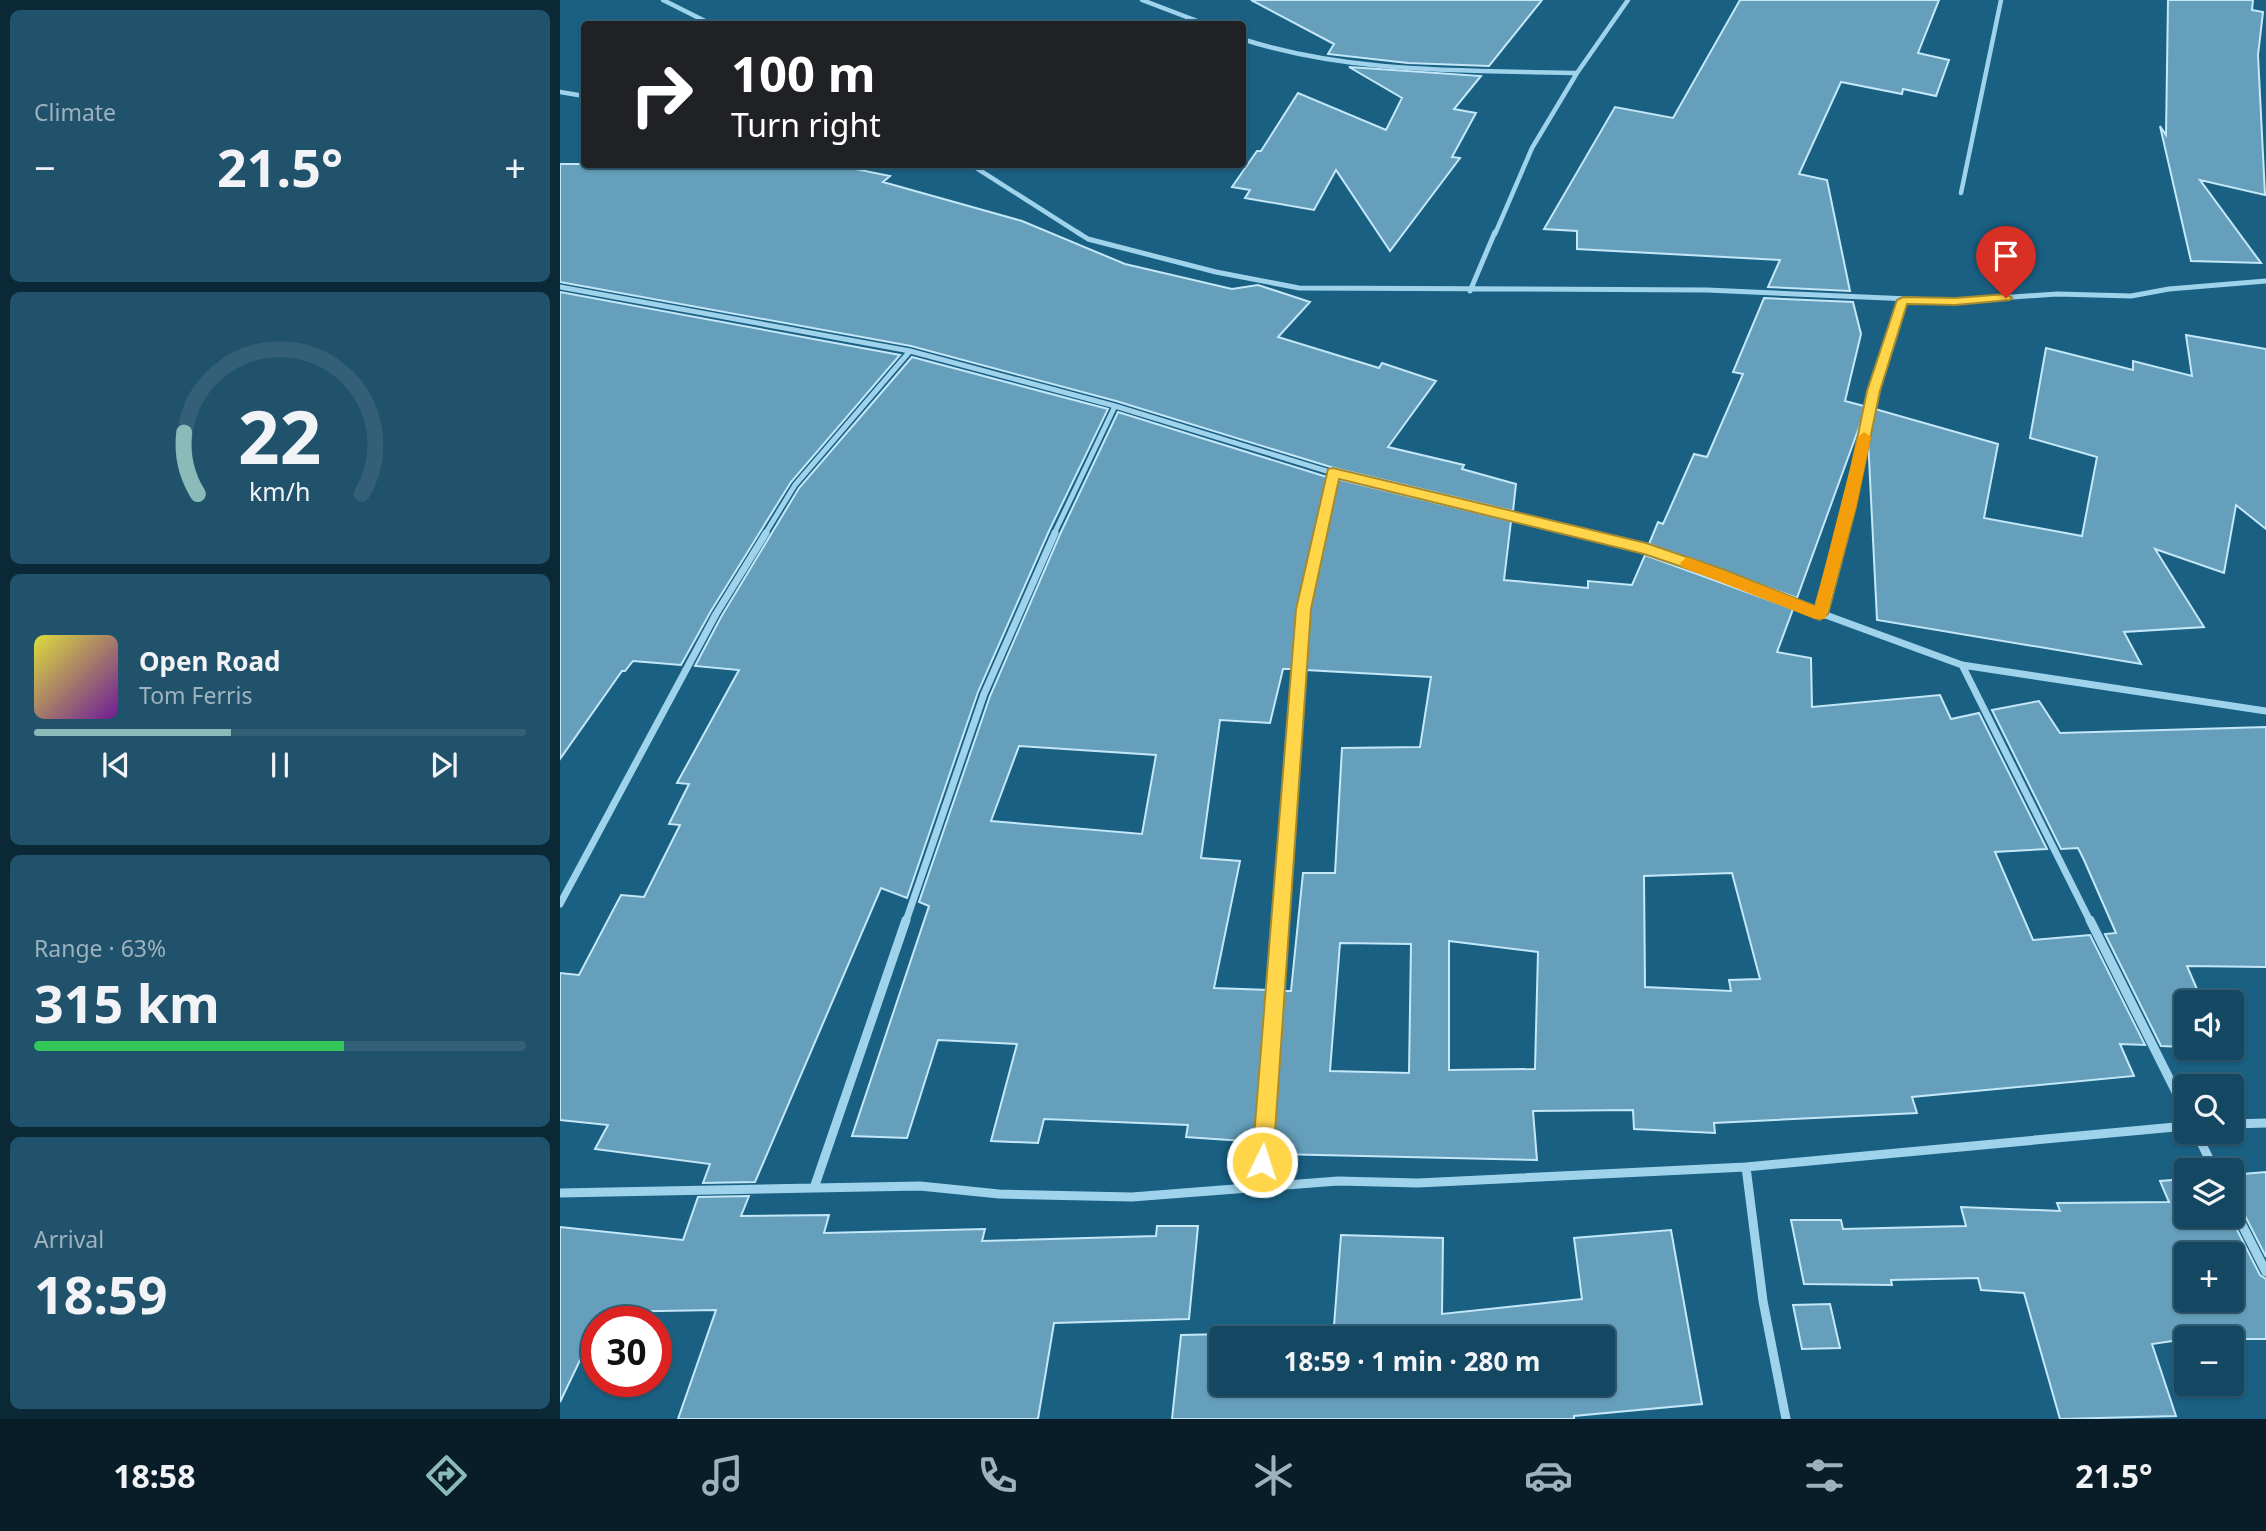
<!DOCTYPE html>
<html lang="en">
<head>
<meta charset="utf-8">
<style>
  :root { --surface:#144862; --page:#21526b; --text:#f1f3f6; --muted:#9db2be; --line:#336077; --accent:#8bbbb9 }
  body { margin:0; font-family:"Noto Sans",sans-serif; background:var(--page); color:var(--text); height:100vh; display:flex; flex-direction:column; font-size:26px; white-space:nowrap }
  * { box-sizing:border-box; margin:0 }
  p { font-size:23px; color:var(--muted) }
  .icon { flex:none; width:38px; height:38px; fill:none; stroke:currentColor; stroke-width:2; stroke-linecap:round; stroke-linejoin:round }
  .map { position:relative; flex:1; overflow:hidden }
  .panel { display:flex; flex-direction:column; gap:10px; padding:10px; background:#0b2836; width:560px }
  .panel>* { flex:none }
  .hud { position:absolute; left:21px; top:21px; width:665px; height:147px; border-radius:7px; box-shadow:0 2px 5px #0004,0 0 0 2px var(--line); background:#202124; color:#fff; overflow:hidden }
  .controls { position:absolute; left:1614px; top:990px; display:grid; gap:14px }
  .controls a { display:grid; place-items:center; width:70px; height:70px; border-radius:7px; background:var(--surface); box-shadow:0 2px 5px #0004,0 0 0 2px var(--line); font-size:35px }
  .speed { position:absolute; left:21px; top:1306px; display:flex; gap:14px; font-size:35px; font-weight:700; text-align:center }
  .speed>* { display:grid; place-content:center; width:91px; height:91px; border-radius:50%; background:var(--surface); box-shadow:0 2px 5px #0004,0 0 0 2px var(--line); line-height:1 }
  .speed .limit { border:10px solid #d22; background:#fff; color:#111 }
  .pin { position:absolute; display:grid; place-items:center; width:60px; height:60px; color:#fff; margin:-72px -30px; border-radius:50% 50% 50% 0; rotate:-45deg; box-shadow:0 0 7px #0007 }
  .pin .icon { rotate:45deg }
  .me { position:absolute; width:77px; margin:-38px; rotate:4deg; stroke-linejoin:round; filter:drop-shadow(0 0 5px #0008) }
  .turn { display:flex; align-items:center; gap:24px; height:147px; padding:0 35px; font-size:32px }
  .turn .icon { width:91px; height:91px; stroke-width:2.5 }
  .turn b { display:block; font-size:49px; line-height:60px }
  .big { font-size:52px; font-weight:700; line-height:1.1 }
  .panel .widget { flex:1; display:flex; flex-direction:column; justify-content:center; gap:10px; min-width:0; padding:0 24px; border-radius:10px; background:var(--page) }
  .panel .dial { align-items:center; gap:0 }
  .dial svg { height:182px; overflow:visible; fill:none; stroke:var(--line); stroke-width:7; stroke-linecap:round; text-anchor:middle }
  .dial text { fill:var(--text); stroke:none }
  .song { display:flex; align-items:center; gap:21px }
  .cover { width:84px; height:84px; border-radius:10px; background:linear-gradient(135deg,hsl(60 70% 55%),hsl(280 70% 35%)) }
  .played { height:7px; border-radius:4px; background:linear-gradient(90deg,var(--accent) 40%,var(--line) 40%) }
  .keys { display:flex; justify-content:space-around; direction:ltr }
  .heat { display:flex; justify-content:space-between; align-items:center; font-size:38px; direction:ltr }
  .charge { height:10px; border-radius:5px; background:linear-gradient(90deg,#34c759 63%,var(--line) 0) }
  .trip { position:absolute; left:649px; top:1326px; width:406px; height:70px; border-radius:7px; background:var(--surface); box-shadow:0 2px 5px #0004,0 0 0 2px var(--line); font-weight:700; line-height:70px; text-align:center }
  .tabs { display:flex; height:112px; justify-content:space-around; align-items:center; background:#081d27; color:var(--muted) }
  .tabs .icon { width:49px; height:49px }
  .tabs .current { color:var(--accent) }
  .tabs b { font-size:32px; color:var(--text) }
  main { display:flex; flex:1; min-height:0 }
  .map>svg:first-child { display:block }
  .building { fill:#659fbb; stroke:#c4e8f8; stroke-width:2; fill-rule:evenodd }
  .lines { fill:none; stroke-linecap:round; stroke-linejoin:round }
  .street-far3 { stroke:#9fd3eb; stroke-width:4.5 }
  .street-far2 { stroke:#9fd3eb; stroke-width:5 }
  .street-far1 { stroke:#9fd3eb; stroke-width:7 }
  .street { stroke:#9fd3eb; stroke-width:9 }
  .route { fill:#ffd54a; stroke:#a68a30; stroke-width:2 }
  .slow { fill:#f59e0b }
</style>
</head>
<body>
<main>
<section class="panel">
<div class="widget"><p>Climate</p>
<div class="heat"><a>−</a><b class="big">21.5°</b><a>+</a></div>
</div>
<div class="widget dial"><svg viewBox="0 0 100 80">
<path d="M14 69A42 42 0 1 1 86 69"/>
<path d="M14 69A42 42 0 0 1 8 42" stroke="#8bbbb9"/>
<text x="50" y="56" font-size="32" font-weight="700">22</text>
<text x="50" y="72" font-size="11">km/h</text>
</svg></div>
<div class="widget">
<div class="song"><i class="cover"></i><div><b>Open Road</b><p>Tom Ferris</p></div></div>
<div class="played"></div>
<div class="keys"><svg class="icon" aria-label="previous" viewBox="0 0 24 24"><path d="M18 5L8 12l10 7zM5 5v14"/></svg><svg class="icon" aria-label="pause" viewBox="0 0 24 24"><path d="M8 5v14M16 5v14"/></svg><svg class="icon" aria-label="next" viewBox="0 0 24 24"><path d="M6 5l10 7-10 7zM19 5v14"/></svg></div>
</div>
<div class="widget"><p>Range · 63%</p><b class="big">315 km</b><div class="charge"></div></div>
<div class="widget"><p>Arrival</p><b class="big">18:59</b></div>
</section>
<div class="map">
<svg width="1706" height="1419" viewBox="0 0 1706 1419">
  <rect width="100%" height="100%" fill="#1a6083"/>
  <path class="building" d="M 691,0 L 982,0 L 929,66 L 848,63 L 768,54 L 774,44 Z
    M 1180,0 L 1379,0 L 1358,53 L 1389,60 L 1376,96 L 1343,89 L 1342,94 L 1281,82 L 1239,174 L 1267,180 L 1290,291 L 1208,287 L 1220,260 L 1017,249 L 1017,231 L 984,229 L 1055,107 L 1113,118 Z
    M 1608,0 L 1693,0 L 1692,10 L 1703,12 L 1698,55 L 1705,195 L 1640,180 L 1701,263 L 1631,261 L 1600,126 L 1606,135 Z
    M 789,67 L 921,76 L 894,109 L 916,113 L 892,157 L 900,158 L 830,251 L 776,170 L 754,210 L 685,198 L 690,190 L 672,187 L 697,151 L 701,151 L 738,93 L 826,130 L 842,98 Z
    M 0,164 L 271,164 L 330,176 L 323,182 L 462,221 L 565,264 L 672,289 L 698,285 L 750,302 L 718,337 L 819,368 L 822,363 L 876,381 L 828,447 L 904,465 L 902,469 L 956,484 L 953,511 L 774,468 L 556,401 L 351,346 L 0,282 Z
    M 0,292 L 340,355 L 231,482 L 151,611 L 121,665 L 73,661 L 65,671 L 62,671 L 0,759 Z
    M 1204,298 L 1293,302 L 1301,334 L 1285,401 L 1304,406 L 1301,422 L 1237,598 L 1089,544 L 1098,522 L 1103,524 L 1134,454 L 1147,457 L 1183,374 L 1173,372 Z
    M 1626,335 L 1706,349 L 1706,529 L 1676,505 L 1664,573 L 1595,549 L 1644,627 L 1564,632 L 1581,664 L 1317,620 L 1308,438 L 1315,409 L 1438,444 L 1424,518 L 1522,536 L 1537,457 L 1470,438 L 1486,348 L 1573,370 L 1573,361 L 1632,376 Z
    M 352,357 L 548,409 L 489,531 L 418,692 L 347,898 L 321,888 L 195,1182 L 143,1183 L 150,1164 L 35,1149 L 48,1125 L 0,1120 L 0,973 L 19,975 L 61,895 L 84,897 L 120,825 L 109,824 L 129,784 L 117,783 L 179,670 L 135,666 L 161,617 L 239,488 Z
    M 558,412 L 767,477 L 738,608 L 733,669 L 723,669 L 710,723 L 660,720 L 641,858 L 680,861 L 654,988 L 709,990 L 698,1142 L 626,1137 L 628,1125 L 484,1119 L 478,1143 L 431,1141 L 457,1044 L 378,1040 L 347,1138 L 292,1136 L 369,906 L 359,902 L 430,696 L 501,532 ZM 459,746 L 596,755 L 582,834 L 431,821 Z
    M 777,479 L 951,521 L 944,580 L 1028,588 L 1028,581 L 1072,585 L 1085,555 L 1233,609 L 1217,652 L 1251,658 L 1252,707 L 1380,695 L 1391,719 L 1419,713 L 1487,849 L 1435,852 L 1473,940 L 1530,935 L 1585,1045 L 1560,1044 L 1574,1076 L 1352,1097 L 1357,1113 L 1154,1123 L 1155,1133 L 1074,1129 L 1073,1110 L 973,1111 L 977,1160 L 716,1154 L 717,1143 L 711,1142 L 723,991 L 731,991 L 743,873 L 775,873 L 782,748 L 860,747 L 871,677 L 746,670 L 750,610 ZM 1172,873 L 1200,979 L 1169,980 L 1171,991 L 1085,987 L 1084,876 ZM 889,941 L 978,952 L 975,1069 L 889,1070 ZM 780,943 L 851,944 L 849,1073 L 770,1071 Z
    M 1479,701 L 1500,733 L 1706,727 L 1706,967 L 1627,966 L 1643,1003 L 1626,1003 L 1626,1047 L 1601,1046 L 1545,934 L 1556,933 L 1524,860 L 1518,848 L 1501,849 L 1432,710 Z
    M 1706,1172 L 1706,1257 L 1677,1200 L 1671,1196 L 1671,1175 Z
    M 1626,1179 L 1626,1216 L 1670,1216 L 1700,1275 L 1706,1279 L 1706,1339 L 1626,1339 L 1592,1344 L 1616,1416 L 1500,1419 L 1464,1293 L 1421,1290 L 1418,1278 L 1331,1280 L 1332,1285 L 1244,1284 L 1231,1220 L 1281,1220 L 1283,1229 L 1406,1226 L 1401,1207 L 1500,1211 L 1497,1203 L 1609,1202 L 1600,1181 ZM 1626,1255 L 1671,1255 L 1671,1300 L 1626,1300 Z
    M 189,1196 L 181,1216 L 269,1215 L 264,1233 L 425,1229 L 422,1241 L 596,1236 L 597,1226 L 638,1226 L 629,1319 L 494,1323 L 478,1419 L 118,1419 L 156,1310 L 43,1312 L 0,1402 L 0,1227 L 123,1240 L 138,1197 Z
    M 1111,1230 L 1142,1404 L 1014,1416 L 1014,1419 L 612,1419 L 621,1335 L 667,1334 L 667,1339 L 662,1339 L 662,1384 L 1043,1384 L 1043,1339 L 773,1339 L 781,1235 L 883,1238 L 882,1314 L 1022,1299 L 1014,1238 Z
    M 1270,1304 L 1280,1348 L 1242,1349 L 1233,1305 Z"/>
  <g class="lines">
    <path class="street-far3" d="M 103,0 L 151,24
      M 582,0 L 645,24
      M 682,39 C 791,74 904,70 1017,73
      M 0,92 L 24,96
      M 410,164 L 520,234
      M 1401,193 L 1441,0
      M 935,234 L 972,148 L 1017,73 L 1068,0"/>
    <path class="street-far2" d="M 517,232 L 528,239 L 656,272 L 739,288 L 1147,290 L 1395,301 L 1497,294 L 1571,296 L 1609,289 L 1706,281
      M 0,287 L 350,351 L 555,406 L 773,473 L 1026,534
      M 910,291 L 935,232
      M 205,534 L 235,485 L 350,351
      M 494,534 L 555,406
      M 760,534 L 773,473
      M 1282,534 L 1313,391 L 1343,300"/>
    <path class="street-far1" d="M 1019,533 L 1086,549 L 1402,665 L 1706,711
      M 1260,614 L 1282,533
      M 1402,665 L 1530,921
      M 0,904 L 156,614 L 206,533
      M 346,921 L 424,694 L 495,533
      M 721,921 L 744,609 L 760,533"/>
    <path class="street" d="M 1530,920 L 1626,1112
      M 1671,1124 L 1706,1123
      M 1636,1132 L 1655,1171
      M 1186,1167 L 1203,1301 L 1226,1419
      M 254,1188 L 346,920
      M 701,1189 L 721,920
      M 0,1193 L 360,1186 L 439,1194 L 572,1197 L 778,1181 L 858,1183 L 1186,1167 L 1626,1126
      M 1671,1203 L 1706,1272"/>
  </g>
  <path class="route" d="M 1446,294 L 1452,298 L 1450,300 L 1395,305 L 1347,304 L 1320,391 L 1296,507 L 1268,614 L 1260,620 L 1152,577 L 1084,554 L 779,479 L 751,609 L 713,1162 L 710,1169 L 702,1172 L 695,1169 L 692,1162 L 736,609 L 768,469 L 773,468 L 1086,543 L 1162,569 L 1255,606 L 1283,507 L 1307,391 L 1337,300 L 1343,297 L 1395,298 Z"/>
  <path class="slow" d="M 1304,432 L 1311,437 L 1296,507 L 1265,619 L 1255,619 L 1122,567 L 1120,563 L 1127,557 L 1255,606 L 1298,437 Z"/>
</svg>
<div class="controls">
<a><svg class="icon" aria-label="sound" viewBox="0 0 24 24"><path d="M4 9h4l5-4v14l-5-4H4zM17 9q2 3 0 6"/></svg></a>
<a><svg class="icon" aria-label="search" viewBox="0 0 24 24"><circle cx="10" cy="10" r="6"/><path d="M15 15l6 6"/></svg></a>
<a><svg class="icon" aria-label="layers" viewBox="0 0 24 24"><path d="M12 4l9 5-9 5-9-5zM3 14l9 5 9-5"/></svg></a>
<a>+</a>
<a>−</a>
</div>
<div class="speed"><div class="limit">30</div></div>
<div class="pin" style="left:1446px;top:298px;background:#d93025"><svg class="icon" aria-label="arrive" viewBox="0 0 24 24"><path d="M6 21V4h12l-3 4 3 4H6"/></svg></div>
<svg class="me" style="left:702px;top:1162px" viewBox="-20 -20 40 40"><circle r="17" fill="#ffd54a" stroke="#fff" stroke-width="3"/><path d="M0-11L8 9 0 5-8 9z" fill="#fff"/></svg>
<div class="trip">18:59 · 1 min · 280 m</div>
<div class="hud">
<div class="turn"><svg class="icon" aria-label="right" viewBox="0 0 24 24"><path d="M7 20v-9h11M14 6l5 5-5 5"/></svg><div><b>100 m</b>Turn right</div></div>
</div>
</div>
</main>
<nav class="tabs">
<b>18:58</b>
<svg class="icon current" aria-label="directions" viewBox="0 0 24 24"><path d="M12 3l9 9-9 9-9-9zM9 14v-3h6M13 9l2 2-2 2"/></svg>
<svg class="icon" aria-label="music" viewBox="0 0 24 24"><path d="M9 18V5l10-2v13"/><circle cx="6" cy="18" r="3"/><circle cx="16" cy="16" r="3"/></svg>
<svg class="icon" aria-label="phone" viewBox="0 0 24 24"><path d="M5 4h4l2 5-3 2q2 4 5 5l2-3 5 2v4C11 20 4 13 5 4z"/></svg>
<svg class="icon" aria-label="climate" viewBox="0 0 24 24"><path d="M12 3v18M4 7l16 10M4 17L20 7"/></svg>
<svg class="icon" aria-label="car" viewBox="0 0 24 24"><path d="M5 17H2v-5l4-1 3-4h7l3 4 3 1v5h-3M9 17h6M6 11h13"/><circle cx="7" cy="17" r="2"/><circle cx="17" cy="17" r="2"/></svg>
<svg class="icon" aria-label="filters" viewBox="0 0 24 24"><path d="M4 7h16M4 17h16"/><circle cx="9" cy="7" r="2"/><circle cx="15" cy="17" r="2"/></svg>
<b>21.5°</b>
</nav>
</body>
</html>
